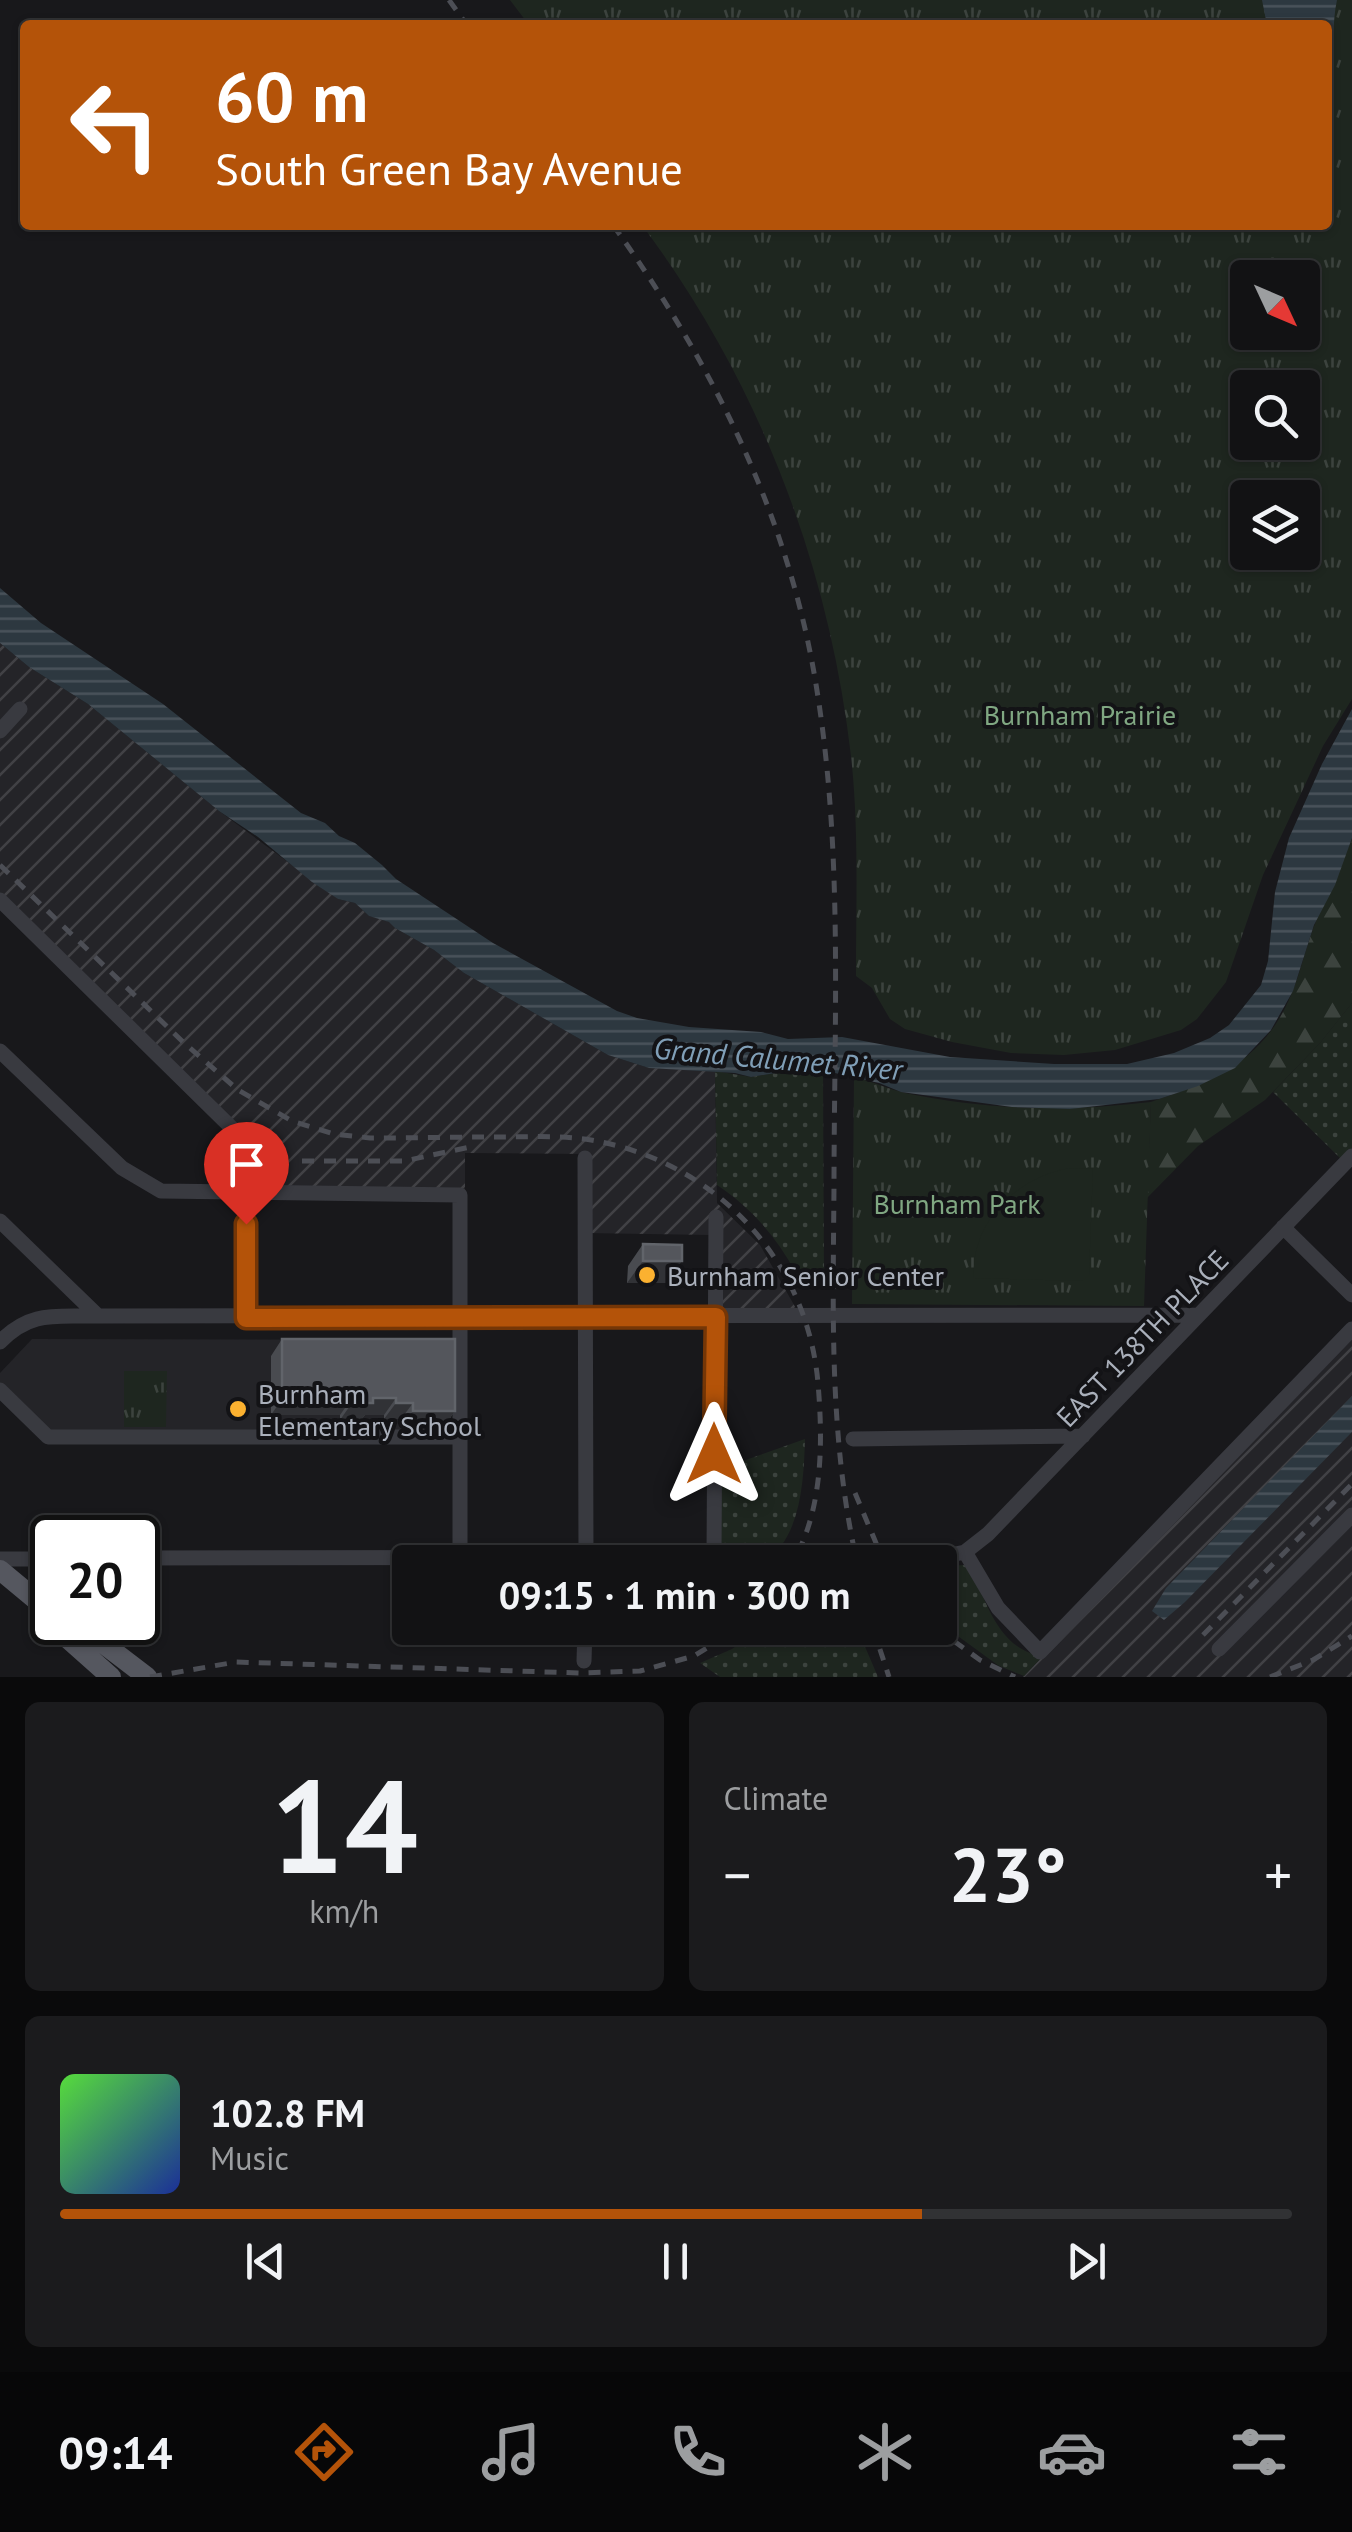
<!DOCTYPE html>
<html lang="en">
<head>
<meta charset="utf-8">
<style>
  :root { --surface:#121214; --page:#1b1b1d; --text:#f1f3f6; --muted:#9c9ea0; --line:#313234; --accent:#b45309 }
  body { margin:0; font-family:"PT Sans",sans-serif; background:var(--page); color:var(--text); height:100vh; display:flex; flex-direction:column; font-size:38px; white-space:nowrap }
  * { box-sizing:border-box; margin:0 }
  p { font-size:32px; color:var(--muted) }
  .icon { flex:none; width:55px; height:55px; fill:none; stroke:currentColor; stroke-width:2; stroke-linecap:round; stroke-linejoin:round }
  .map { position:relative; height:1677px; overflow:hidden }
  .drawer { display:flex; flex-direction:column; gap:25px; padding:25px; background:#0a0a0b; flex:1 }
  .drawer>* { flex:none }
  .hud { position:absolute; left:20px; top:20px; width:1312px; height:210px; border-radius:10px; box-shadow:0 2px 8px #0004,0 0 0 2px var(--line); background:#b45309; color:#fff; overflow:hidden }
  .needle { width:65px; rotate:134deg }
  .fabs { position:absolute; left:1230px; top:260px; display:grid; gap:20px }
  .fabs a { display:grid; place-items:center; width:90px; height:90px; border-radius:10px; background:var(--surface); box-shadow:0 2px 8px #0004,0 0 0 2px var(--line); font-size:50px }
  .speed { position:absolute; left:30px; top:1515px; display:flex; gap:20px; font-size:50px; font-weight:700; text-align:center }
  .speed>* { display:grid; place-content:center; width:130px; height:130px; border-radius:50%; background:var(--surface); box-shadow:0 2px 8px #0004,0 0 0 2px var(--line); line-height:1 }
  .speed .limit { border:5px solid #111; border-radius:15px; background:#fff; color:#111 }
  .pin { position:absolute; display:grid; place-items:center; width:85px; height:85px; color:#fff; margin:-102px -42px; border-radius:50% 50% 50% 0; rotate:-45deg; box-shadow:0 0 10px #0007 }
  .pin .icon { rotate:45deg }
  .me { position:absolute; width:110px; margin:-55px; rotate:0deg; stroke-linejoin:round; filter:drop-shadow(0 0 8px #0008) }
  .turn { display:flex; align-items:center; gap:35px; height:210px; padding:0 30px; font-size:45px }
  .turn .icon { width:130px; height:130px; stroke-width:2.5 }
  .turn b { display:block; font-size:70px; line-height:85px }
  .big { font-size:75px; font-weight:700; line-height:1.1 }
  .drawer .card { flex:1; display:flex; flex-direction:column; justify-content:center; gap:15px; min-width:0; padding:0 35px; border-radius:15px; background:var(--page) }
  .drawer .dial { align-items:center; gap:0 }
  .dial b { font-size:130px; line-height:1 }
  .song { display:flex; align-items:center; gap:30px }
  .cover { width:120px; height:120px; border-radius:15px; background:linear-gradient(135deg,hsl(110 70% 55%),hsl(230 70% 35%)) }
  .played { height:10px; border-radius:5px; background:linear-gradient(90deg,var(--accent) 70%,var(--line) 70%) }
  .keys { display:flex; justify-content:space-around; direction:ltr }
  .heat { display:flex; justify-content:space-between; align-items:center; font-size:55px; direction:ltr }
  .drawer .tiles { flex:1; display:grid; gap:25px; grid-template-columns:1fr 1fr }
  .card:last-child { grid-column:span 2 }
  .trip { position:absolute; left:392px; top:1545px; width:565px; height:100px; border-radius:10px; background:var(--surface); box-shadow:0 2px 8px #0004,0 0 0 2px var(--line); font-weight:700; line-height:100px; text-align:center }
  .tab-bar { display:flex; height:160px; justify-content:space-around; align-items:center; background:#070708; color:var(--muted) }
  .tab-bar .icon { width:70px; height:70px }
  .tab-bar .selected { color:var(--accent) }
  .tab-bar b { font-size:45px; color:var(--text) }
  .map>svg:first-child { display:block }
  .built { fill:#242428 }
  .industrial { fill:url(#industrial-furrows) }
  .grass { fill:url(#grass-dots) }
  .forest { fill:url(#forest-firs) }
  .park { fill:url(#park-tufts); fill-rule:evenodd }
  .pitch { fill:#1e261f }
  .water { fill:url(#water-rules) }
  .lines { fill:none; stroke-linecap:round; stroke-linejoin:round }
  .minor { stroke:#393a40; stroke-width:15 }
  .major { stroke:#55575f; stroke-width:20 }
  .rail { stroke:#4c4e55; stroke-width:5; stroke-dasharray:12 10; stroke-linecap:butt }
  .wall { fill:#494b50 }
  .shaded-wall { fill:#313236 }
  .building { fill:#54565c; stroke:#61646a; stroke-width:2.5 }
  .route-casing { stroke:#753606; stroke-width:25 }
  .route { stroke:#b45309; stroke-width:18 }
  .poi-dot { fill:#fbb130; stroke:#131316; stroke-width:4 }
  .labels { text-anchor:middle; dominant-baseline:central; stroke-width:8; stroke-linejoin:round; paint-order:stroke }
  .park-label { font-size:28px; fill:#80a782; stroke:#131316 }
  .poi-label { font-size:28px; fill:#aab0bb; stroke:#131316; text-anchor:start }
  .street-label { font-size:28px; fill:#aab0bb; stroke:#131316 }
  .water-label { font-size:30px; font-style:italic; fill:#809fb7; stroke:#131316 }
</style>
</head>
<body>
<div class="map">
<svg width="1352" height="1677" viewBox="0 0 1352 1677">
  <defs>
    <pattern id="industrial-furrows" width="10" height="10" patternUnits="userSpaceOnUse" patternTransform="scale(2.5)"><rect width="10" height="10" fill="#242428"/><path d="M-1 1l2-2M0 10L10 0M9 11l2-2" fill="none" stroke="#414145"/></pattern>
    <pattern id="grass-dots" width="8" height="8" patternUnits="userSpaceOnUse" patternTransform="scale(2.5)"><rect width="8" height="8" fill="#1e261f"/><path d="M2 2h.1M6 6h.1" fill="none" stroke="#3c433e" stroke-width="1.8" stroke-linecap="round"/></pattern>
    <pattern id="forest-firs" width="22" height="20" patternUnits="userSpaceOnUse" patternTransform="scale(2.5)"><rect width="22" height="20" fill="#1e261f"/><path d="M5 1l3.5 6h-7zM16 11l3.5 6h-7z" fill="#3c433e"/></pattern>
    <pattern id="park-tufts" width="24" height="20" patternUnits="userSpaceOnUse" patternTransform="scale(2.5)"><rect width="24" height="20" fill="#1e261f"/><path d="M3 7l-1-3M5 7V3M7 7l1-3M15 17l-1-3M17 17v-4M19 17l1-3" fill="none" stroke="#3c433e"/></pattern>
    <pattern id="water-rules" width="6" height="5" patternUnits="userSpaceOnUse" patternTransform="scale(2.5)"><rect width="6" height="5" fill="#2d3840"/><path d="M0 2.5h6" fill="none" stroke="#49525a"/></pattern>
  </defs>
  <rect width="100%" height="100%" fill="#18181b"/>
  <path class="built" d="M 32,1339 L 451,1340 L 451,1433 L 50,1433 L 0,1385 L 0,1373 Z"/>
  <path class="industrial" d="M 0,643 L 29,667 L 88,704 L 219,811 L 338,899 L 355,903 L 369,916 L 390,922 L 395,928 L 434,950 L 464,973 L 608,1055 L 649,1068 L 715,1071 L 717,1203 L 760,1245 L 798,1312 L 711,1314 L 712,1235 L 586,1233 L 587,1154 L 465,1153 L 465,1192 L 248,1191 L 249,1150 L 0,897 Z
    M 1352,1334 L 1352,1677 L 1023,1677 L 1043,1656 Z"/>
  <path class="grass" d="M 1352,1003 L 1352,1148 L 1341,1159 L 1273,1092 L 1320,1043 Z
    M 715,1071 L 751,1077 L 781,1072 L 823,1071 L 824,1278 L 798,1277 C 779,1240 752,1208 717,1185 Z
    M 805,1439 C 804,1473 802,1518 781,1546 L 718,1547 L 718,1470 Z
    M 968,1565 C 987,1600 997,1650 1043,1656 L 1024,1676 L 999,1666 L 940,1623 L 940,1566 Z
    M 761,1628 L 857,1628 L 878,1677 L 720,1677 L 700,1663 L 732,1649 Z"/>
  <path class="forest" d="M 1352,838 L 1352,1003 L 1320,1043 L 1265,1100 L 1198,1146 L 1147,1198 L 1151,1102 C 1213,1081 1264,1061 1291,995 C 1300,974 1305,951 1313,929 C 1325,898 1340,869 1352,838 Z"/>
  <path class="park" d="M 510,0 L 1352,0 L 1352,699 L 1323,746 L 1263,875 L 1226,982 L 1197,1019 L 1181,1030 L 1115,1050 L 1064,1055 L 1011,1053 L 952,1042 L 905,1029 L 890,1019 L 872,988 L 856,976 C 856,903 859,828 851,756 C 829,564 758,380 642,225 L 1328,225 L 1328,25 L 529,25 ZM 1248,278 L 1302,278 L 1302,332 L 1248,332 ZM 1248,388 L 1302,388 L 1302,442 L 1248,442 ZM 1248,498 L 1302,498 L 1302,552 L 1248,552 Z
    M 854,1077 C 871,1081 888,1089 905,1093 C 986,1110 1069,1112 1151,1102 L 1144,1306 L 852,1304 Z
    M 124,1371 L 167,1371 L 166,1427 L 124,1427 Z"/>
  <path class="pitch" d="M 1071,1168 L 1093,1169 L 1089,1275 L 1083,1281 L 974,1278 C 970,1222 1018,1176 1071,1168 Z"/>
  <path class="water" d="M 1262,0 L 1337,0 C 1332,22 1335,42 1330,64 L 1328,25 L 1267,25 Z
    M 0,588 L 41,623 L 163,704 L 301,813 L 325,823 L 339,836 L 355,843 L 382,865 L 396,879 L 493,943 L 617,1011 L 637,1018 L 689,1027 L 761,1032 L 788,1039 L 842,1037 L 950,1057 L 1054,1064 L 1127,1064 L 1174,1053 L 1210,1038 L 1229,1025 L 1261,985 L 1268,961 L 1275,892 L 1289,838 L 1322,764 L 1352,709 L 1352,838 L 1335,885 L 1314,925 L 1293,991 L 1271,1030 L 1235,1068 L 1198,1086 L 1159,1099 L 1070,1109 L 1012,1107 L 901,1092 L 879,1083 L 826,1071 L 781,1072 L 751,1077 L 735,1073 L 649,1068 L 608,1055 L 464,973 L 434,950 L 395,928 L 389,922 L 369,916 L 355,903 L 338,899 L 312,882 L 258,837 L 219,811 L 88,704 L 29,667 L 0,643 Z
    M 1352,1396 L 1352,1432 L 1185,1602 L 1164,1620 L 1152,1611 L 1166,1588 Z"/>
  <g class="lines">
    <path class="minor" d="M 0,731 L 20,709
      M 0,900 L 243,1139 L 246,1151 L 246,1318
      M 0,1051 L 122,1168 L 161,1191 L 460,1195 L 460,1556
      M 585,1158 L 586,1562
      M 0,1221 L 98,1316
      M 1283,1227 L 1352,1295
      M 0,1342 C 31,1310 56,1317 98,1316 L 1199,1315
      M 0,1390 L 48,1437 L 460,1437
      M 853,1439 L 1083,1436
      M 965,1552 L 998,1608 L 1040,1652 L 1352,1329
      M 714,1557 L 716,1217
      M 138,1558 L 941,1557 L 965,1552 L 988,1534 L 1352,1156
      M 0,1559 L 52,1559
      M 1219,1649 L 1352,1515
      M 584,1661 L 585,1628"/>
    <path class="major" d="M 0,1570 L 41,1604 L 51,1606
      M 41,1604 L 48,1621 L 111,1677
      M 75,1622 L 147,1677"/>
    <path class="rail" d="M 449,0 L 467,25
      M 613,225 C 715,367 792,523 818,697 C 843,858 834,1025 834,1187 C 833,1313 829,1439 857,1562
      M 0,865 L 182,1041 L 238,1090 L 292,1121 L 334,1134 L 370,1138 C 413,1138 457,1137 500,1137 C 530,1137 561,1135 591,1140 C 714,1161 807,1258 818,1383 C 823,1443 823,1509 793,1562
      M 302,1161 L 404,1161 L 475,1146
      M 855,1493 L 884,1562
      M 873,1628 L 889,1677
      M 936,1628 L 980,1660 L 1015,1677
      M 1203,1635 L 1352,1484
      M 150,1677 L 236,1662 L 579,1673 L 640,1671 L 694,1656 L 739,1628
      M 1270,1677 L 1313,1660 L 1352,1636"/>
  </g>
  <path class="wall" d="M 643,1244 L 666,1283 L 627,1283 L 628,1266 Z
    M 282,1339 L 455,1411 L 443,1428 L 401,1428 L 401,1419 L 384,1419 L 384,1415 L 365,1415 L 361,1420 L 340,1420 L 340,1415 L 271,1415 L 271,1356 Z"/>
  <path class="shaded-wall" d="M 643,1261 L 682,1261 L 666,1283 L 627,1283 Z
    M 352,1398 L 340,1415 L 271,1415 L 282,1399 Z
    M 373,1398 L 396,1398 L 384,1415 L 365,1415 L 361,1420 L 340,1420 L 352,1403 Z
    M 396,1403 L 413,1403 L 401,1419 L 384,1419 Z
    M 413,1411 L 455,1411 L 443,1428 L 401,1428 Z"/>
  <path class="building" d="M 643,1244 L 682,1245 L 682,1261 L 643,1261 Z
    M 282,1339 L 455,1339 L 455,1411 L 413,1411 L 413,1403 L 396,1403 L 396,1398 L 373,1398 L 373,1403 L 352,1403 L 352,1398 L 282,1399 Z"/>
  <g class="lines">
    <defs>
      <path id="route" d="M 246,1224 L 246,1318 L 716,1317 L 714,1454"/>
    </defs>
    <use href="#route" class="route-casing"/>
    <use href="#route" class="route"/>
  </g>
  <g class="poi-dot">
    <circle cx="647" cy="1275" r="10"/>
    <circle cx="238" cy="1409" r="10"/>
  </g>
  <g class="labels">
    <g class="park-label">
      <text x="1080" y="714">Burnham Prairie</text>
      <text x="957" y="1203">Burnham Park</text>
    </g>
    <g class="poi-label">
      <text x="667" y="1275">Burnham Senior Center</text>
      <text x="258" y="1393">Burnham<tspan x="258" dy="32">Elementary School</tspan></text>
    </g>
    <g class="street-label">
      <text transform="translate(1142 1338) rotate(-46)">EAST 138TH PLACE</text>
    </g>
    <g class="water-label">
      <text transform="translate(778 1058) rotate(5)">Grand Calumet River</text>
    </g>
  </g>
</svg>
<div class="fabs">
<a><svg class="needle" viewBox="-14 -14 28 28"><path d="M0-13l5 13h-10z" fill="#e53935"/><path d="M0 13l5-13h-10z" fill="#9c9ea0"/></svg></a>
<a><svg class="icon" aria-label="search" viewBox="0 0 24 24"><circle cx="10" cy="10" r="6"/><path d="M15 15l6 6"/></svg></a>
<a><svg class="icon" aria-label="layers" viewBox="0 0 24 24"><path d="M12 4l9 5-9 5-9-5zM3 14l9 5 9-5"/></svg></a>
</div>
<div class="speed"><div class="limit">20</div></div>
<div class="pin" style="left:246px;top:1224px;background:#d93025"><svg class="icon" aria-label="arrive" viewBox="0 0 24 24"><path d="M6 21V4h12l-3 4 3 4H6"/></svg></div>
<svg class="me" style="left:714px;top:1454px" viewBox="-20 -20 40 40"><path d="M0-17L14 15 0 8-14 15z" fill="#b45309" stroke="#fff" stroke-width="4"/></svg>
<div class="trip">09:15 · 1 min · 300 m</div>
<div class="hud">
<div class="turn"><svg class="icon" aria-label="left" viewBox="0 0 24 24"><path d="M17 20v-9H6M10 6l-5 5 5 5"/></svg><div><b>60 m</b>South Green Bay Avenue</div></div>
</div>
</div>
<section class="drawer">
<div class="tiles">
<div class="card dial"><b>14</b><p>km/h</p></div>
<div class="card"><p>Climate</p>
<div class="heat"><a>−</a><b class="big">23°</b><a>+</a></div>
</div>
<div class="card">
<div class="song"><i class="cover"></i><div><b>102.8 FM</b><p>Music</p></div></div>
<div class="played"></div>
<div class="keys"><svg class="icon" aria-label="previous" viewBox="0 0 24 24"><path d="M18 5L8 12l10 7zM5 5v14"/></svg><svg class="icon" aria-label="pause" viewBox="0 0 24 24"><path d="M8 5v14M16 5v14"/></svg><svg class="icon" aria-label="next" viewBox="0 0 24 24"><path d="M6 5l10 7-10 7zM19 5v14"/></svg></div>
</div>
</div>
</section>
<nav class="tab-bar">
<b>09:14</b>
<svg class="icon selected" aria-label="directions" viewBox="0 0 24 24"><path d="M12 3l9 9-9 9-9-9zM9 14v-3h6M13 9l2 2-2 2"/></svg>
<svg class="icon" aria-label="music" viewBox="0 0 24 24"><path d="M9 18V5l10-2v13"/><circle cx="6" cy="18" r="3"/><circle cx="16" cy="16" r="3"/></svg>
<svg class="icon" aria-label="phone" viewBox="0 0 24 24"><path d="M5 4h4l2 5-3 2q2 4 5 5l2-3 5 2v4C11 20 4 13 5 4z"/></svg>
<svg class="icon" aria-label="climate" viewBox="0 0 24 24"><path d="M12 3v18M4 7l16 10M4 17L20 7"/></svg>
<svg class="icon" aria-label="car" viewBox="0 0 24 24"><path d="M5 17H2v-5l4-1 3-4h7l3 4 3 1v5h-3M9 17h6M6 11h13"/><circle cx="7" cy="17" r="2"/><circle cx="17" cy="17" r="2"/></svg>
<svg class="icon" aria-label="filters" viewBox="0 0 24 24"><path d="M4 7h16M4 17h16"/><circle cx="9" cy="7" r="2"/><circle cx="15" cy="17" r="2"/></svg>
</nav>
</body>
</html>
